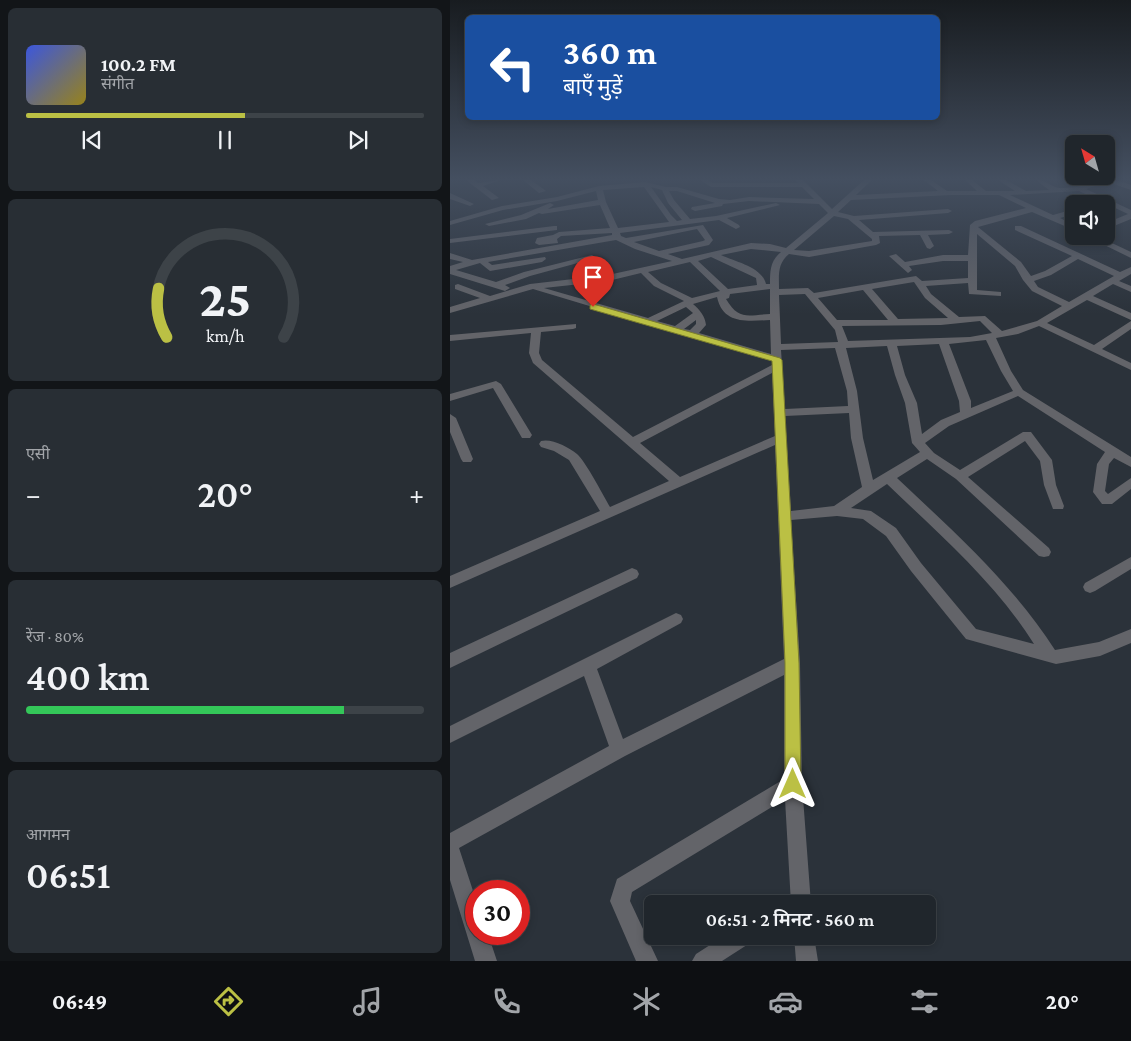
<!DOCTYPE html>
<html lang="hi">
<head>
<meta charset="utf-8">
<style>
  :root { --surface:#20262c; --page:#282e34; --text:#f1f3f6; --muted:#a2a5a9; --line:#3d4348; --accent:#bbc044 }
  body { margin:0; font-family:"Crimson Pro","Noto Sans Devanagari",serif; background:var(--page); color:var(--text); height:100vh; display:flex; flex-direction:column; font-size:19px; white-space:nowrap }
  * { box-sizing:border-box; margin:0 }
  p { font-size:16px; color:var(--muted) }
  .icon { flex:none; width:28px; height:28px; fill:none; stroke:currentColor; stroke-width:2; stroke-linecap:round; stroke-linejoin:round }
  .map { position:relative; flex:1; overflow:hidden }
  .sheet { display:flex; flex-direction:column; gap:8px; padding:8px; background:#121518; width:450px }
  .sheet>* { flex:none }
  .top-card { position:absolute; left:15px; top:15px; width:475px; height:105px; border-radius:8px; box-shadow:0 2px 8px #0003,0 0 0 1px var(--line); background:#1a4fa0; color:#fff; overflow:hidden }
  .needle { width:32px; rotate:323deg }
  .tools { position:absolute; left:615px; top:135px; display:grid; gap:10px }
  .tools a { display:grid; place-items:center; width:50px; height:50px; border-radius:8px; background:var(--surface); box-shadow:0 2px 8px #0003,0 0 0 1px var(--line); font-size:25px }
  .speed { position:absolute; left:15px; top:880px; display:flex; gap:10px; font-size:25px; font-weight:700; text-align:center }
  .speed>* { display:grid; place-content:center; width:65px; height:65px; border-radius:50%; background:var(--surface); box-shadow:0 2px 8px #0003,0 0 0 1px var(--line); line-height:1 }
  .speed .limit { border:8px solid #d22; background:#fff; color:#111 }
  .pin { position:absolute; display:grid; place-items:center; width:42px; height:42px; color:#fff; margin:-51px -21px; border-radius:50% 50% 50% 0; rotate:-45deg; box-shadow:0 0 5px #0007 }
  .pin .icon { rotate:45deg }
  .me { position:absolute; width:55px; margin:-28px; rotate:0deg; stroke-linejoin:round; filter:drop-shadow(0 0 4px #0008) }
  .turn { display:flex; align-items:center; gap:18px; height:105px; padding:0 15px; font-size:22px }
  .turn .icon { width:65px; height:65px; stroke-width:2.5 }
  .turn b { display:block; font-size:35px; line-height:42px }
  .big { font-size:38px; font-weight:600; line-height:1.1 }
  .sheet .tile { flex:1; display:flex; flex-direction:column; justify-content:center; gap:8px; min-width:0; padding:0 18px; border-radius:8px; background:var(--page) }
  .sheet .dial { align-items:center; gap:0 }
  .dial svg { height:130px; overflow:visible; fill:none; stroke:var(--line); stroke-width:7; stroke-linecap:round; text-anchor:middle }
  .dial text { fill:var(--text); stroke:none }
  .song { display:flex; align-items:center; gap:15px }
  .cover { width:60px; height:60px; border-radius:8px; background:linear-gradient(135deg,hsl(230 70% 55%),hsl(50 70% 35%)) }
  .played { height:5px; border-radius:2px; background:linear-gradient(90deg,var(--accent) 55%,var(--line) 55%) }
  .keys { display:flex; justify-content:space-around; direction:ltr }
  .heat { display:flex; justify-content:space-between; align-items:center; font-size:28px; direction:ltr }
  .charge { height:8px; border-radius:4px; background:linear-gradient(90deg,#34c759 80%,var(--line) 0) }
  .trip { position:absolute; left:194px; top:895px; width:292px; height:50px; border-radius:8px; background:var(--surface); box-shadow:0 2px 8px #0003,0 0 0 1px var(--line); font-weight:600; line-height:50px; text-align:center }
  .tabs { display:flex; height:80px; justify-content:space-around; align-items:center; background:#0d0f12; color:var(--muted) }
  .tabs .icon { width:35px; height:35px }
  .tabs .active { color:var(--accent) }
  .tabs b { font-size:22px; color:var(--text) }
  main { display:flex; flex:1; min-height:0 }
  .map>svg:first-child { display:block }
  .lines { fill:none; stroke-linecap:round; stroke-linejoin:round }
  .minor { fill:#636469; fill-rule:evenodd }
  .route { fill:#bbc044; stroke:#7a7d2c }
</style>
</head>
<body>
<main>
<section class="sheet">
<div class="tile">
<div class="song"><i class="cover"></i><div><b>100.2 FM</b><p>संगीत</p></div></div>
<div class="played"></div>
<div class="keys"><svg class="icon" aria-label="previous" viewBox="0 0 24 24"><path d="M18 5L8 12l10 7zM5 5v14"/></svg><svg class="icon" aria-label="pause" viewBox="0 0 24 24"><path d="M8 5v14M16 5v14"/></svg><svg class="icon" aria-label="next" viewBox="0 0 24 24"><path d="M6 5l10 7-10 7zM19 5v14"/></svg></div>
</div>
<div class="tile dial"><svg viewBox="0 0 100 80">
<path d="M14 69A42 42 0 1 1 86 69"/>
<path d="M14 69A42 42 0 0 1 9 39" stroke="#bbc044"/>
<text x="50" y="56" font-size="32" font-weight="700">25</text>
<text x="50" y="72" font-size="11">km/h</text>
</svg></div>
<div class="tile"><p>एसी</p>
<div class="heat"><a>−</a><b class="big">20°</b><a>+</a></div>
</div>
<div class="tile"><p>रेंज · 80%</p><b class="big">400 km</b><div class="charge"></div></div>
<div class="tile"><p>आगमन</p><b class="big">06:51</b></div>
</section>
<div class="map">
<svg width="681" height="961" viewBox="0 0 681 961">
  <rect width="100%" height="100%" fill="#2b323a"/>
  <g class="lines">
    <path class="minor" d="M 16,180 L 24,180 L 28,183 L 51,180 L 33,186 L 49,198 L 42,200 Z
      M 73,180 L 81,180 L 96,191 L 89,193 Z
      M 250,180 L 258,180 L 263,183 L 348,183 L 346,180 L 353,180 L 382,209 L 414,180 L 422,180 L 406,195 L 488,191 L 474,180 L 481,180 L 497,191 L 527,191 L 515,180 L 522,180 L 536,191 L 565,191 L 548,180 L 556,180 L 576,191 L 599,190 L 586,180 C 597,180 602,188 611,188 C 642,189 648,172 681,185 L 681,190 L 658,182 L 636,189 L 681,210 L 681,219 L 659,228 L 656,228 L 656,223 L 678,214 L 629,191 L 560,195 L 603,215 L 624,209 L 624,214 L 610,218 L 624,225 L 624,230 L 582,212 L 528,227 L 571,262 L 581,276 L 595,271 L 622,256 L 565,230 L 565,226 L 571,226 L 670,272 L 681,267 L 681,274 L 669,281 L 681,286 L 681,292 L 663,284 L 643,296 L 681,313 L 681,320 L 637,300 L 597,323 L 644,345 L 681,321 L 681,329 L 652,349 L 681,363 L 681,370 L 589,326 L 568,334 L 546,338 L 561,371 L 573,390 L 681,457 L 681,467 L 664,458 L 659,464 L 655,491 L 658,494 L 681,478 L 681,489 L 662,504 L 652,504 L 643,492 L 647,464 L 655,452 L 568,396 L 499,426 L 475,443 L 484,453 L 510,470 L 573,432 L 581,432 L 602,460 L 606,485 L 614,506 L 613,509 L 603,509 L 594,485 L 590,461 L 575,441 L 518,477 L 599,548 L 601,552 L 599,556 L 594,557 L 589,556 L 506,479 L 477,459 L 447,478 C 504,532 562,583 605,650 L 649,642 L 681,629 L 681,643 L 650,656 L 606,664 L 516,639 L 461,571 L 436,536 L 413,519 L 387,516 L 341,520 L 350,663 L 352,784 L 361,904 L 341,904 L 335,799 L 182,892 L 180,901 L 208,961 L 186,961 L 160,901 L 167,879 L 334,779 L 334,675 L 175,756 L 9,848 L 26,900 L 26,934 L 38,934 L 47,961 L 25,961 L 0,880 L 0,833 L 159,746 L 134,676 L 0,743 L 0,726 L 226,613 L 231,615 L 233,619 L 231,623 L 147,669 L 173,739 L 334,659 L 325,445 L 0,588 L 0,576 L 150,511 L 119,460 L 104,451 L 91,447 L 89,444 L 91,441 C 101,438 119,447 127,454 C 136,462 153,495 160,507 L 219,481 L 83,363 L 79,353 L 81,333 L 0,341 L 0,335 L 126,324 L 126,328 L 123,329 L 91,332 L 89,353 L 92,360 L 183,437 L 322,365 L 322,361 L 83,289 L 0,313 L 0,307 L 30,298 L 5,289 L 5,285 L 8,284 L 40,296 L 80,284 L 158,275 L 222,261 L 185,249 L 166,240 L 38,262 L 42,265 L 95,257 L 96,259 L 92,262 L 40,271 L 30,263 L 6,270 L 46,282 L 74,272 L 142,255 L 146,258 L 80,276 L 55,285 L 60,288 L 55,291 L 0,274 L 0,266 L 13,262 L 0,259 L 0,253 L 22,260 L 162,235 L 162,233 L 111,236 L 107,239 L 108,243 L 89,245 L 85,243 L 87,238 L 103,235 L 109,232 L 160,228 L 150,205 L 92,214 L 89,213 L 76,219 L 39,226 L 35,224 L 71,215 L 100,203 L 104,205 L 98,209 L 148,200 L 146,191 L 107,201 L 53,210 L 0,225 L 0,221 L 52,206 L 107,197 L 149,186 L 195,182 L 216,187 L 227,187 L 269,199 L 280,200 L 299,197 L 364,199 L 352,187 L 261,187 ZM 194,187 L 219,222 L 168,228 L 156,202 L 153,190 ZM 201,187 L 212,190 L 218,203 L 232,220 L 227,221 L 221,215 ZM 219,191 L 227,191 L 265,203 L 242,207 L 241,209 L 245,211 L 272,206 L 273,204 L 299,201 L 369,204 L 378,213 L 336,248 L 320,244 L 301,243 L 232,259 L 218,254 L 259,245 L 263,240 L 253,225 L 176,238 L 171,236 L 170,233 L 269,220 L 286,229 L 290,227 L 289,225 L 277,218 L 330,205 L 326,203 L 266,216 L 240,219 L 224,200 ZM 501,195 L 549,195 L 576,208 L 525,221 L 520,225 L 518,255 L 493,255 L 455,262 L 446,254 L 439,256 L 458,273 L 462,270 L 459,266 L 493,261 L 518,261 L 518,278 L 472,281 L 466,276 L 364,293 L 358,288 L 329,289 C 329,275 327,264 339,254 L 359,257 L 426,245 L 430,243 L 429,236 L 470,235 L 477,248 L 480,249 L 484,246 L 478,235 L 499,234 L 503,232 L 499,230 L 423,232 L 409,220 L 498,213 L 502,211 L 498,209 L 404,216 L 388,212 L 401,200 ZM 384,216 L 398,219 L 422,239 L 422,241 L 359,251 L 344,250 ZM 247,229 L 255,240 L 253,241 L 209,251 L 184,242 ZM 527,234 L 565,266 L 573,280 L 582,291 L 612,306 L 587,321 L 552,331 L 535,316 L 509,317 L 481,294 L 476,286 L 518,283 L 519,294 L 551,296 L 551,292 L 527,290 ZM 301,249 L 331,252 C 320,261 320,271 320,284 L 316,284 C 312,267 286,262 271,255 ZM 261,257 L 306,278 L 307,285 L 278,289 L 248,261 ZM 628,259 L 664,276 L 619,302 L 588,287 L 584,281 L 601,275 ZM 240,262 L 270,291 L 242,298 L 211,283 L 198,272 ZM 191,273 L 204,286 L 234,301 L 198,318 L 94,288 L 158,281 ZM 464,282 L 475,298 L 498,318 L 448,319 L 422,289 ZM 320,289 L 320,314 C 298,315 289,321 276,299 L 279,298 L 280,294 ZM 413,290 L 438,320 L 387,320 L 368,298 ZM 355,294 L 385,330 L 388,342 L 331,344 L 329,295 ZM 267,297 C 273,325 298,321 320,320 L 321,354 L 249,333 L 256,325 C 255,316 250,310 243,304 ZM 236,307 L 243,313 L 225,326 L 207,321 ZM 246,320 L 246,324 L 240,330 L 234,329 ZM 530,321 L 542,333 L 520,337 L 398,341 L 392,326 L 491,325 ZM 536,340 L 551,371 L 563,391 L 521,408 L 521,401 L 499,344 ZM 489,344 L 509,401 L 510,412 L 491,420 L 472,434 L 467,403 L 455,375 L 447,346 ZM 437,346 L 445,375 L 455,403 L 462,443 L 470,452 L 423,480 L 413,438 L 407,391 L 396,348 ZM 385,348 L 397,391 L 398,406 L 335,409 L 331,350 ZM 322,373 L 325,436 L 230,477 L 190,443 ZM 399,413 L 401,438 L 412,487 L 384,506 L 341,511 L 335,416 ZM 437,484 C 489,534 546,583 584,644 L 526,629 L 471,563 L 446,528 L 421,511 L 401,508 Z
      M 0,193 L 24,204 L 20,206 L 0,199 Z
      M 104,226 L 107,226 L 107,230 L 0,243 L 0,239 Z
      M 636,236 L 647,236 L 681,252 L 681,258 Z
      M 46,381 L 51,384 L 82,435 L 80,438 L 72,438 L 43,388 L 0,401 L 0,394 Z
      M 0,414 L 6,418 L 23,459 L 21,462 L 13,462 L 11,459 L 0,432 Z
      M 681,557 L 681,569 L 645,591 L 640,593 L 635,591 L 633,587 L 635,583 Z
      M 182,568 L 187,570 L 189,574 L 187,578 L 0,668 L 0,653 Z
      M 274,936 L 303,936 L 300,943 L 272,961 L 242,961 L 246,954 Z
      M 344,936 L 364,936 L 368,961 L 346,961 Z"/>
  </g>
  <linearGradient id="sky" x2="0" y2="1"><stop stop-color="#181c20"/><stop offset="0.57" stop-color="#444f60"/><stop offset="1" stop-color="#444f60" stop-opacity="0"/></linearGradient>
  <rect width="681" height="314" fill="url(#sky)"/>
  <path class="route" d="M 143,304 L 330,358 L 332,360 L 349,663 L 351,784 L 349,790 L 343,793 L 337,790 L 335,784 L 335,663 L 322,361 L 140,309 L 140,305 Z"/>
</svg>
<div class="tools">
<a><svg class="needle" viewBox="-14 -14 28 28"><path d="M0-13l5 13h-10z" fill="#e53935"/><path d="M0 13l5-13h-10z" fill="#a2a5a9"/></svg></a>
<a><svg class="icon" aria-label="sound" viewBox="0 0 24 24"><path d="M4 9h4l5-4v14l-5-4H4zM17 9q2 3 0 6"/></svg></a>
</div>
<div class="speed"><div class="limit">30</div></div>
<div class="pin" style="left:143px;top:307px;background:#d93025"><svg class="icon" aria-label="arrive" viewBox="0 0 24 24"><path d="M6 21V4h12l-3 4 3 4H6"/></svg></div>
<svg class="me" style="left:343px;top:784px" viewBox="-20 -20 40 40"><path d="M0-17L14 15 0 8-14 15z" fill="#bbc044" stroke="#fff" stroke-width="4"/></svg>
<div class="trip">06:51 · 2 मिनट · 560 m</div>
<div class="top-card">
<div class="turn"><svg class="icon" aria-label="left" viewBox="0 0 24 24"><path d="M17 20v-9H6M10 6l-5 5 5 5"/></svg><div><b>360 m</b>बाएँ मुड़ें</div></div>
</div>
</div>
</main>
<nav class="tabs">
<b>06:49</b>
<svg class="icon active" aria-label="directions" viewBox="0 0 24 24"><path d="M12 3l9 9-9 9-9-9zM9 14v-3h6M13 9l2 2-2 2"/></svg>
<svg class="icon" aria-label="music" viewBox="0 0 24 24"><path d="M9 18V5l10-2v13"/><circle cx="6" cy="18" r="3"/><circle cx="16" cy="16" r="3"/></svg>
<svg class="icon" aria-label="phone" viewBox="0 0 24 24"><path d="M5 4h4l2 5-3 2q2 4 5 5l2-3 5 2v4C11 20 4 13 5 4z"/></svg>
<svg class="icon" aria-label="climate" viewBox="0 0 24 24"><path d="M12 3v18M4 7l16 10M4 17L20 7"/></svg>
<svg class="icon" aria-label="car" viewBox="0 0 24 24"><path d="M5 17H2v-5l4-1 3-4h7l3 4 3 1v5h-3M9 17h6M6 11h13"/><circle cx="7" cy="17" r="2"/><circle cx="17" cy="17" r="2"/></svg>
<svg class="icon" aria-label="filters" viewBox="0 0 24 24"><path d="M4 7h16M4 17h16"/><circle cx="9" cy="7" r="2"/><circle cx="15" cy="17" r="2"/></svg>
<b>20°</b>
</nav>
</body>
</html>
